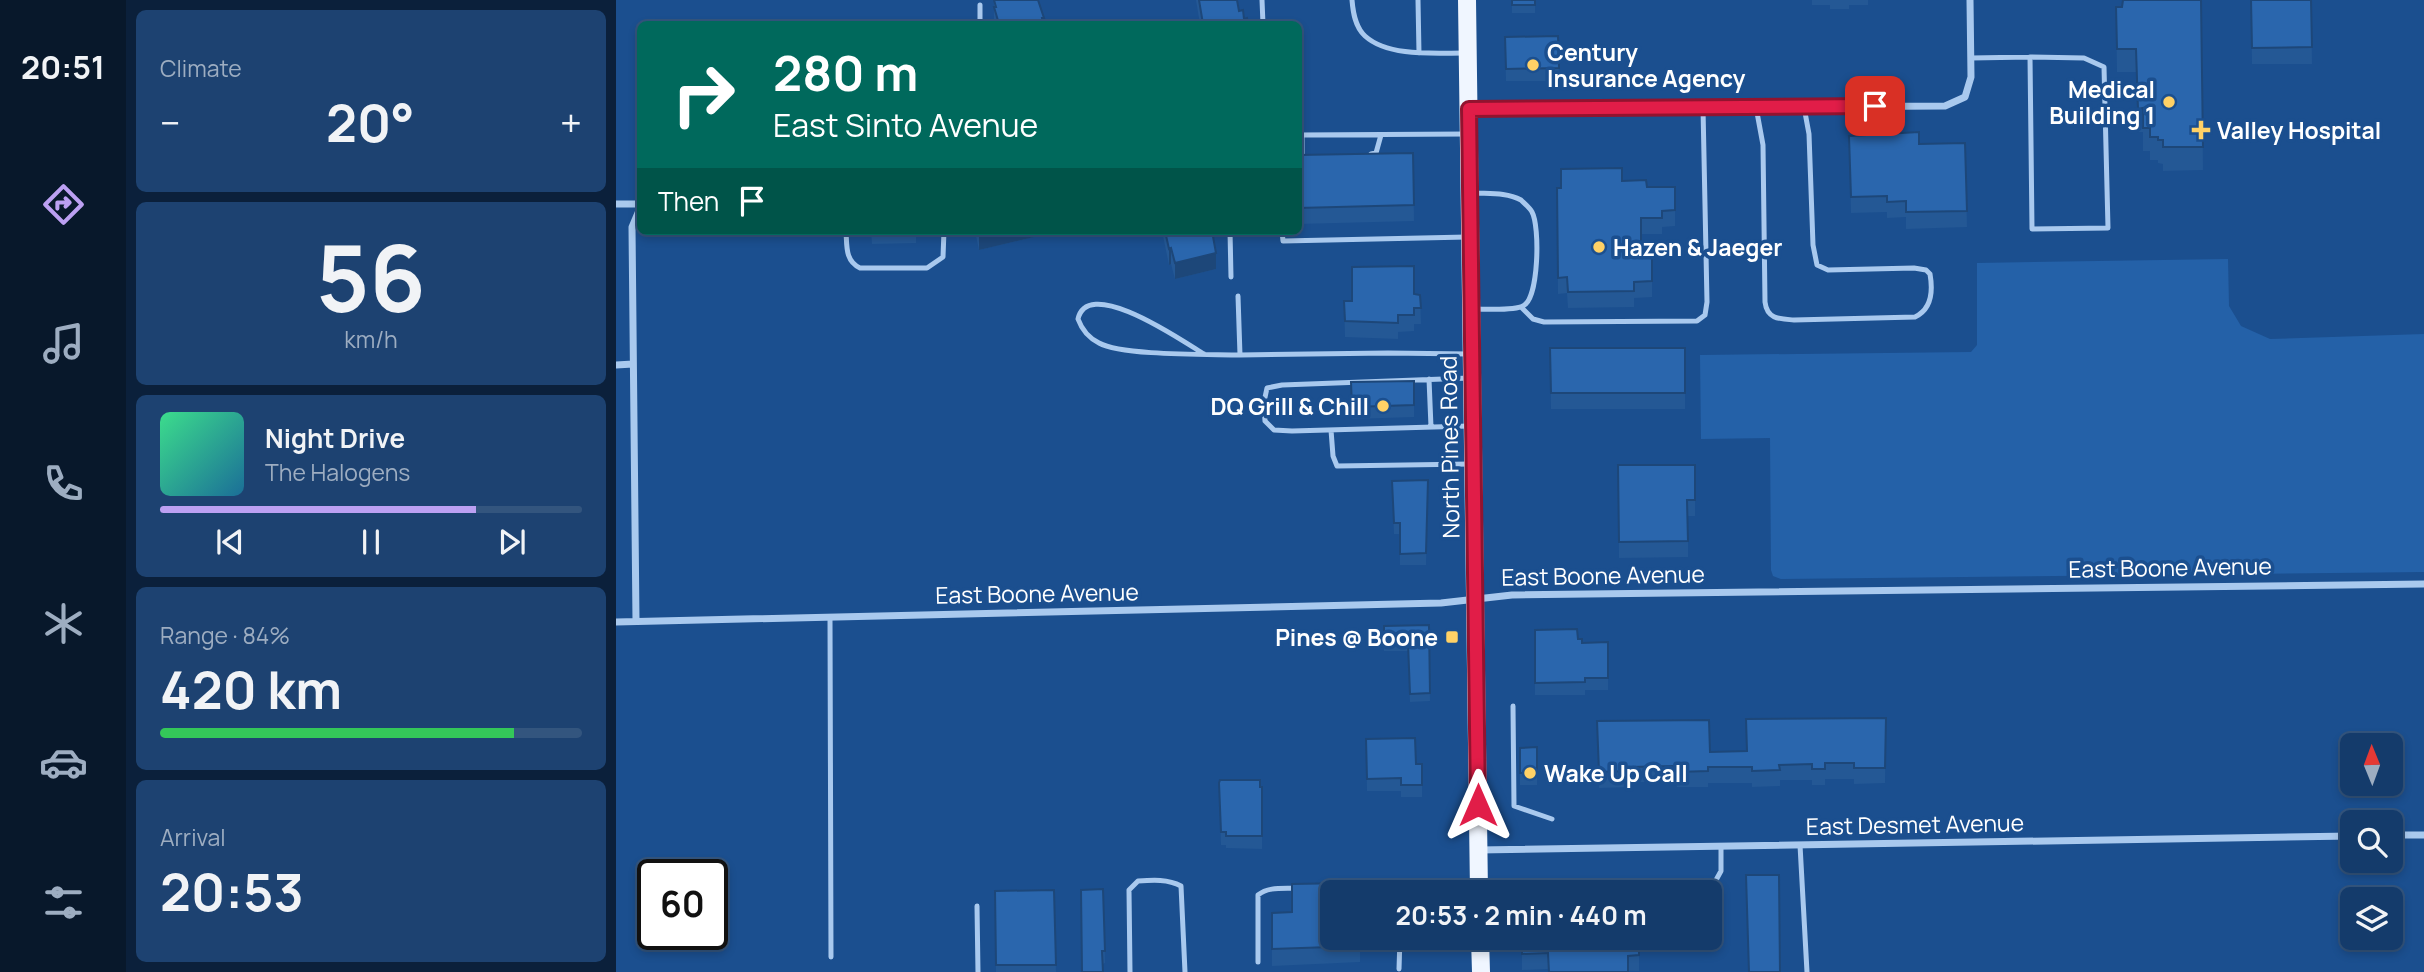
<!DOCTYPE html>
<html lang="en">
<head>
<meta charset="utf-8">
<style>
  :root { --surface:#143b6b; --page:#1d4271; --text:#f1f3f6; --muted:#9dadc1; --line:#33557e; --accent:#bca0f2 }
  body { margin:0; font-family:Manrope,sans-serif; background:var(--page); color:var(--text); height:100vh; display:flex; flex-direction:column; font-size:26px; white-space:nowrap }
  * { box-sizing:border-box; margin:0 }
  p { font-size:23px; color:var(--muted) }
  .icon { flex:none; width:38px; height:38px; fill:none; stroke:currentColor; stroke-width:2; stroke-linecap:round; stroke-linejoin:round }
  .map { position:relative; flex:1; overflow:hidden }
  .details { display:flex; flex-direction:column; gap:10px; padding:10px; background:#0b203b; width:490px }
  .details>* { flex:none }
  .guide { position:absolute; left:21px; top:21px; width:665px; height:214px; border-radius:10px; box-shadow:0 4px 10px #0003,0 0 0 2px var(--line); background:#00695c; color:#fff; overflow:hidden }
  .needle { width:46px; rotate:359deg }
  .fabs { position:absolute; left:1724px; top:733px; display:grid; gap:14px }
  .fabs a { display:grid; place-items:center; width:63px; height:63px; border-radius:10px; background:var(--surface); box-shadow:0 4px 10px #0003,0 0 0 2px var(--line); font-size:35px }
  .speed { position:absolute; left:21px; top:859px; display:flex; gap:14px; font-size:35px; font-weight:700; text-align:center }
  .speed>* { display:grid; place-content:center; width:91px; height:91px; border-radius:50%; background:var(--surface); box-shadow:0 4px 10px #0003,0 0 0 2px var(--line); line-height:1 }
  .speed .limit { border:4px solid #111; border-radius:10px; background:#fff; color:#111 }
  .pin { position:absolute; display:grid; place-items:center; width:60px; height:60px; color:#fff; margin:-30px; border-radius:14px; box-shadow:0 4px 10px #0006 }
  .me { position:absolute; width:77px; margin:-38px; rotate:0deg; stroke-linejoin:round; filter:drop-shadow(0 0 5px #0008) }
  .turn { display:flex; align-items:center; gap:24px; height:147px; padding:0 21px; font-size:32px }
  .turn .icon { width:91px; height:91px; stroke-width:2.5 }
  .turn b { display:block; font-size:49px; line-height:60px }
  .then { display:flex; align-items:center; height:66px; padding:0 21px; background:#0003; gap:14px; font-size:26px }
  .big { font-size:52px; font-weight:700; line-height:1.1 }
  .details .widget { flex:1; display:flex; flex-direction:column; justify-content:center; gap:10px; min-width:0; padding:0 24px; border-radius:10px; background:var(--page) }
  .details .dial { align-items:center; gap:0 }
  .dial b { font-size:91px; line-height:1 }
  .song { display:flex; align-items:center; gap:21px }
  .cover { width:84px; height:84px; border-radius:10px; background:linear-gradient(135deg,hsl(150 70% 55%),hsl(200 70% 35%)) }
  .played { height:7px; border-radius:4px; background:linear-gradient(90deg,var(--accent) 75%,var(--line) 75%) }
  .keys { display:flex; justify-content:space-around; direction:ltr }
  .heat { display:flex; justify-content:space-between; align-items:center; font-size:38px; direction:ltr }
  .charge { height:10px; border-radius:5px; background:linear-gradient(90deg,#34c759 84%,var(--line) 0) }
  .trip { position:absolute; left:704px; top:880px; width:402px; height:70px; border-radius:10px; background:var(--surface); box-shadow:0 4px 10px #0003,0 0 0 2px var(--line); font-weight:700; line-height:70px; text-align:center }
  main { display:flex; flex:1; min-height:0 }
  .tabs { display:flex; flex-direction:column; width:126px; justify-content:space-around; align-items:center; background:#08182b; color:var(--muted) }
  .tabs .icon { width:49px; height:49px }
  .tabs .active { color:var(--accent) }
  .tabs b { font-size:32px; color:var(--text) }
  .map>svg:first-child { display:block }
  .green { fill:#2461a8 }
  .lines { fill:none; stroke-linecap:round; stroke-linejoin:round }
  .service { stroke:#a9c9ee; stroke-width:5 }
  .minor { stroke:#a9c9ee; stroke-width:7 }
  .primary { stroke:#f0f6ff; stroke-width:18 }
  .wall { fill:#245895 }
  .shaded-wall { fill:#1d4779 }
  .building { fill:#2a66ad; stroke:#1d4779; stroke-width:2 }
  .route-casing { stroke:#92132f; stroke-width:18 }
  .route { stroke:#e11d48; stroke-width:12 }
  .poi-dot { fill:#ffd166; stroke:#1b4f8f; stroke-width:2.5 }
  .labels { text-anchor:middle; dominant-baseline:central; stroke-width:7; stroke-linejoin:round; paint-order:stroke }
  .poi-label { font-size:23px; font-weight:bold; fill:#fff; stroke:#1b4f8f; text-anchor:start }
  .street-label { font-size:23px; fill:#fff; stroke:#1b4f8f }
</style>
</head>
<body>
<main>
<nav class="tabs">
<b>20:51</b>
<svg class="icon active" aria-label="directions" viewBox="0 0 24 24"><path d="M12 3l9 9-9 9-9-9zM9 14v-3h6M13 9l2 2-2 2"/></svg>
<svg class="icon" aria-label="music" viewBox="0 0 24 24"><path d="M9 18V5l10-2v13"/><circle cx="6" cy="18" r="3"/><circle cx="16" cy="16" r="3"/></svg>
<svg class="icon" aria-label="phone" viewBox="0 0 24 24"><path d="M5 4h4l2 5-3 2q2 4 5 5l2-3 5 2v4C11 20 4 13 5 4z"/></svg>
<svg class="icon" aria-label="climate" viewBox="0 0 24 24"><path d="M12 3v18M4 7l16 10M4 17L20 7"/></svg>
<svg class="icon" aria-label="car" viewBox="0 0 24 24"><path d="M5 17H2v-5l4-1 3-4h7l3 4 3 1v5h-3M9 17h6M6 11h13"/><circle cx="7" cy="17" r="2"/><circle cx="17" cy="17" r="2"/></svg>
<svg class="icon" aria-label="filters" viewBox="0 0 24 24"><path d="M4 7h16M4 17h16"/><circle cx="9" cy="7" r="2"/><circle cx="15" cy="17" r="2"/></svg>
</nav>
<section class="details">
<div class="widget"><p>Climate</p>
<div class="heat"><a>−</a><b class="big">20°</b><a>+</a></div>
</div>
<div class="widget dial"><b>56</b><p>km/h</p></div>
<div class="widget">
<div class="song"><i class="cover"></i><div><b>Night Drive</b><p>The Halogens</p></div></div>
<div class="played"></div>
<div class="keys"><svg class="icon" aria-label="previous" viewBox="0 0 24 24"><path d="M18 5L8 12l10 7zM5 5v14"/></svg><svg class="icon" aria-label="pause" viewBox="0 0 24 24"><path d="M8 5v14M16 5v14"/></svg><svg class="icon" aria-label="next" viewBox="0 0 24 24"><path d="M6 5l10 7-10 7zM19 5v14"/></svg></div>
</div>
<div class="widget"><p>Range · 84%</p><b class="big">420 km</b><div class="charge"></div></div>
<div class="widget"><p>Arrival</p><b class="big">20:53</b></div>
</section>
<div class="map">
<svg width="1808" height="972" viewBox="0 0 1808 972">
  <rect width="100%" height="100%" fill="#1b4f8f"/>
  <path class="green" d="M 1612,259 L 1613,306 L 1625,326 L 1654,339 L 1808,334 L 1808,572 L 1165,579 L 1157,576 L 1155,570 L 1154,438 L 1085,439 L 1084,355 L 1355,352 L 1361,345 L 1361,263 Z"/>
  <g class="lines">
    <path class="service" d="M 646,0 L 647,24
      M 736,0 C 737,12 739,27 749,36 C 772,57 819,53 847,53
      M 802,0 L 803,53
      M 364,5 L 364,24
      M 1355,58 L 1414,57 L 1416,229 L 1492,228 L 1488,67 L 1468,58 L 1414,57
      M 1140,107 L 1147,145 L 1149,302 C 1151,319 1163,319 1178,320 L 1299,317 C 1316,309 1317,291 1314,274 L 1310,270 L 1298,268 L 1212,270 L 1201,265 L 1197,245 L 1193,134 L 1188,107
      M 682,135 L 851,134
      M 755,154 L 760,153 L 765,135
      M 686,155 L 686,135
      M 857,193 C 873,194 890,192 905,200 C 908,203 914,208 916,212 C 924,226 923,299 907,306 C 898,311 870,309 858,309
      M 230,231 C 231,246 229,261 244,268 L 311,268 L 327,257 L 328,231
      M 614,231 L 615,277
      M 666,231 L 667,241 L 851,237
      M 622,296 L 624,355 L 772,353 L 853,354
      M 906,308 L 917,319 L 928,322 L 1081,321 L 1089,315 L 1091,302 L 1087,108
      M 588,354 C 568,342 472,275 462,319 C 466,330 473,338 483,343 C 506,356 594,354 624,355
      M 813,379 L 815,427
      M 853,426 L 676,431 L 658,430 L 649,421 L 648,402 L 651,388 L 666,385 L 854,378
      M 715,430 L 717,456 L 721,466 L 855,464
      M 214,617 L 215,957
      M 897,706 L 898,806 L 936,819
      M 1184,845 L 1191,972
      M 727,888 L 860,886
      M 992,892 L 1094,891 L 1105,871 L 1105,846
      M 361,906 L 362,972
      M 642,962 L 642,895 C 653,886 668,889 682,888
      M 783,969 L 784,938
      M 514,972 L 513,890 L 522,881 C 537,880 552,879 565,886 L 569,972"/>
    <path class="minor" d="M 854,109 L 1329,106 L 1349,97 L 1355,77 L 1354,0
      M 0,204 L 24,204
      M 0,365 L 17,364
      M 20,621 L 16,227 L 24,208
      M 0,622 L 825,603 L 896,595 L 1808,584
      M 1774,835 L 1808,835
      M 863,850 L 1736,836"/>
    <path class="primary" d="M 851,0 L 863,892
      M 864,938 L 865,972"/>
  </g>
  <path class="wall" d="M 378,0 L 428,24 L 378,24 Z
    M 580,0 L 621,0 L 623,11 L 632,24 L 584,24 Z
    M 896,0 L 919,0 L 919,13 L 896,13 Z
    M 1196,0 L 1252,0 L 1252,5 L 1233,5 L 1233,9 L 1214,9 L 1214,5 L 1196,5 Z
    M 1585,0 L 1587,170 L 1547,171 L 1547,164 L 1542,163 L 1542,160 L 1534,160 L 1534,151 L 1527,151 L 1527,132 L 1522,132 L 1520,72 L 1501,72 L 1500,7 Z
    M 1635,0 L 1695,0 L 1696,64 L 1636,64 Z
    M 942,36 L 943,81 L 890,81 L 889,37 Z
    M 1233,136 L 1303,144 L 1349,143 L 1351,227 L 1290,229 L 1290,217 L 1271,218 L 1271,212 L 1235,213 Z
    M 797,153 L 798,221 L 682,224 L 682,155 Z
    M 1006,181 L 1031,187 L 1059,187 L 1059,226 L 1046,227 L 1046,234 L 1025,234 L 1025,244 L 1036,245 L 1036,297 L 1018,298 L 1018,307 L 952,308 L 951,293 L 942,294 L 941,188 Z
    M 255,231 L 300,231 L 300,243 L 256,244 Z
    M 359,231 L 435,231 L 435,233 L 363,250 Z
    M 546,231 L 596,231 L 600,269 L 559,279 L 555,264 L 553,265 Z
    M 798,294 L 804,295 L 805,324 L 798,324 L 798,331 L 782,332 L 782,339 L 729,337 L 728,301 Z
    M 934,348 L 1069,348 L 1069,409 L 935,409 Z
    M 735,382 L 798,405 L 798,417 L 736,419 Z
    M 1002,465 L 1079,465 L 1079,516 L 1072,516 L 1072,557 L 1003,558 Z
    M 812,480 L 810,565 L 784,565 L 784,534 L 778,534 L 776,481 Z
    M 813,625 L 814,701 L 794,702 L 792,651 L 768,651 L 768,626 Z
    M 919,630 L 962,639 L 966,643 L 992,678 L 992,690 L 969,690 L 969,695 L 919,695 Z
    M 1270,718 L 1269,783 L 1238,784 L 1238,779 L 1209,779 L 1209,785 L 1196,785 L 1196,780 L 1164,780 L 1164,786 L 1136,787 L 1136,783 L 1092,783 L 1092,787 L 1061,787 L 1060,782 L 1015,782 L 1015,787 L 983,788 L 981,721 L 1094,752 L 1131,751 Z
    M 750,739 L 800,764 L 806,764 L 806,797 L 785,797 L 785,791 L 751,791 Z
    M 921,747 L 921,785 L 904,785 L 904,748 Z
    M 603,783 L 646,787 L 646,849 L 610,848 L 610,845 L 605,845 Z
    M 487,889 L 489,963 L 466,972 Z
    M 438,890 L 440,972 L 380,972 L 379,891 Z
    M 656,913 L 716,938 L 753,938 L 753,952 L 744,952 L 744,962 L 656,966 Z
    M 906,938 L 1029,938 L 1029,950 L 1023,950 L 1023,971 L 932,969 L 906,970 Z"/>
  <path class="shaded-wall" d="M 376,231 L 435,231 L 435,233 L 363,250 L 363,234 Z
    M 555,248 L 555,264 L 553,265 L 553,249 Z
    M 600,253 L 600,269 L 559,279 L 559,263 Z"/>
  <path class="building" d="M 378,0 L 422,0 L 428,18 L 426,18 L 427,24 L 383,24 L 378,7 L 380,7 Z
    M 583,0 L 621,0 L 623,11 L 627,10 L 628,19 L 631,18 L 632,24 L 587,24 Z
    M 896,0 L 919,0 L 919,5 L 896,5 Z
    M 1507,0 L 1585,0 L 1587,147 L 1547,147 L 1547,140 L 1542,140 L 1542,137 L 1534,137 L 1534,128 L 1527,128 L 1527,108 L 1522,109 L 1520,49 L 1501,49 L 1500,7 L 1506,7 Z
    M 1635,0 L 1695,0 L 1696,47 L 1636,48 Z
    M 942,36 L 943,68 L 890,69 L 889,37 Z
    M 1303,132 L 1303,144 L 1349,143 L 1351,211 L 1290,212 L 1290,201 L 1271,202 L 1271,196 L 1235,197 L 1233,136 Z
    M 797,153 L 798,205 L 682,208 L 682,155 Z
    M 1006,168 L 1006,181 L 1030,180 L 1031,187 L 1059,187 L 1059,210 L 1046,211 L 1046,218 L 1025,218 L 1025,244 L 1036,245 L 1036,281 L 1018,282 L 1018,291 L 952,292 L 951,277 L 942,278 L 941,188 L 945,188 L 945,169 Z
    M 256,231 L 300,231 L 256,232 Z
    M 363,231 L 376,231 L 363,234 Z
    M 549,231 L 596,231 L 600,253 L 559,263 L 555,248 L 553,249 Z
    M 798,266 L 798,294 L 804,295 L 805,308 L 798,308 L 798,315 L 782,315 L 782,323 L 729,321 L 728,301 L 736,301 L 736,267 Z
    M 934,348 L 1069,348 L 1069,393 L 935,393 Z
    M 798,381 L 798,405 L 736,407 L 735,382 Z
    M 1002,465 L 1079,465 L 1079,500 L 1071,500 L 1072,541 L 1003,542 Z
    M 812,480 L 810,553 L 784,554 L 784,523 L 778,523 L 776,481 Z
    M 813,625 L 814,693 L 794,694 L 792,643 L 768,643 L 768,626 Z
    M 961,629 L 962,639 L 966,639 L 966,643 L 992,642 L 992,678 L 969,678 L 969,682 L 919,683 L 919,630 Z
    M 1270,718 L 1269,768 L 1238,768 L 1238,763 L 1209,763 L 1209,769 L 1196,769 L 1196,764 L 1163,765 L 1164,770 L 1136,771 L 1136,767 L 1092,767 L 1092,771 L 1061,772 L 1060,766 L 1015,767 L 1015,771 L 983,772 L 981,721 L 1093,720 L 1094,752 L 1131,751 L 1130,719 Z
    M 799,738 L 800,764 L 806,764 L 806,785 L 785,785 L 785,778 L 751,779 L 750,739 Z
    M 921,747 L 921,772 L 904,773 L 904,748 Z
    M 604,780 L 644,780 L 644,787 L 646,787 L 646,836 L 610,836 L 610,832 L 605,832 L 603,783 Z
    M 1130,875 L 1163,875 L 1164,972 L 1133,972 Z
    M 731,883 L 731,892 L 716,892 L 716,938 L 743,938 L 744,946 L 656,949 L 656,913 L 676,912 L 676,884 Z
    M 487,889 L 489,951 L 486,951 L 487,972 L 466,972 L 465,890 Z
    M 438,890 L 440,965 L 380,965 L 379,891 Z
    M 906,938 L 1023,938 L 1023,955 L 1012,956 L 1012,972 L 933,972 L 932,953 L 906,954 Z"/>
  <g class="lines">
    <defs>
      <path id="route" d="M 862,805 L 853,109 L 1259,106"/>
    </defs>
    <use href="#route" class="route-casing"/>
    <use href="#route" class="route"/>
  </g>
  <g class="poi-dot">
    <circle cx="917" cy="65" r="7"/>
    <circle cx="1553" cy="102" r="7"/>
    <path d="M1581.5 119.5h7v7h7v7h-7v7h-7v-7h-7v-7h7z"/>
    <circle cx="983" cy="247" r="7"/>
    <circle cx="767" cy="406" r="7"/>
    <rect x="829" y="630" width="14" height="14" rx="3.5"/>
    <circle cx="914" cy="773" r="7"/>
  </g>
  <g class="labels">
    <g class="poi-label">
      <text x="931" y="52">Century<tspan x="931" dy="26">Insurance Agency</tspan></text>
      <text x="1539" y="89" text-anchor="end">Medical<tspan x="1539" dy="26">Building 1</tspan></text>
      <text x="1601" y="130">Valley Hospital</text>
      <text x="997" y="247">Hazen &amp; Jaeger</text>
      <text x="753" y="406" text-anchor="end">DQ Grill &amp; Chill</text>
      <text x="822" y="637" text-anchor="end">Pines @ Boone</text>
      <text x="928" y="773">Wake Up Call</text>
    </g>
    <g class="street-label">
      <text transform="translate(833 447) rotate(-91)">North Pines Road</text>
      <text transform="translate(1554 567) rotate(-1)">East Boone Avenue</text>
      <text transform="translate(987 575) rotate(-1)">East Boone Avenue</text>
      <text transform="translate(421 593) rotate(-1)">East Boone Avenue</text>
      <text transform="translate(1299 824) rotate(-1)">East Desmet Avenue</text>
    </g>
  </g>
</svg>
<div class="fabs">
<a><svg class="needle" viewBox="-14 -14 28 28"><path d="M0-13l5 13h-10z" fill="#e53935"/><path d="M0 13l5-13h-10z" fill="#9dadc1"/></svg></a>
<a><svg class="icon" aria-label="search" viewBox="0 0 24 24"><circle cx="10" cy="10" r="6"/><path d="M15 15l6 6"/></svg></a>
<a><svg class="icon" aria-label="layers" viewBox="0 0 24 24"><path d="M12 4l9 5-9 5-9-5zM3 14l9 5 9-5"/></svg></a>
</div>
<div class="speed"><div class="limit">60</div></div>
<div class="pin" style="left:1259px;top:106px;background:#d93025"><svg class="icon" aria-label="arrive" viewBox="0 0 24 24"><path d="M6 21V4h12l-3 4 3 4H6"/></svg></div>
<svg class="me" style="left:862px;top:805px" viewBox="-20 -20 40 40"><path d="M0-17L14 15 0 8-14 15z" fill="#e11d48" stroke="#fff" stroke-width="4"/></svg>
<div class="trip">20:53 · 2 min · 440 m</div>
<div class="guide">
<div class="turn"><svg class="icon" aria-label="right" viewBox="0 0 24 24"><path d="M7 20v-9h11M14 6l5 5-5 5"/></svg><div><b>280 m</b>East Sinto Avenue</div></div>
<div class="then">Then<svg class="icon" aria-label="arrive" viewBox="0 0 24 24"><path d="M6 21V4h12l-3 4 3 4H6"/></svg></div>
</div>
</div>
</main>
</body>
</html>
